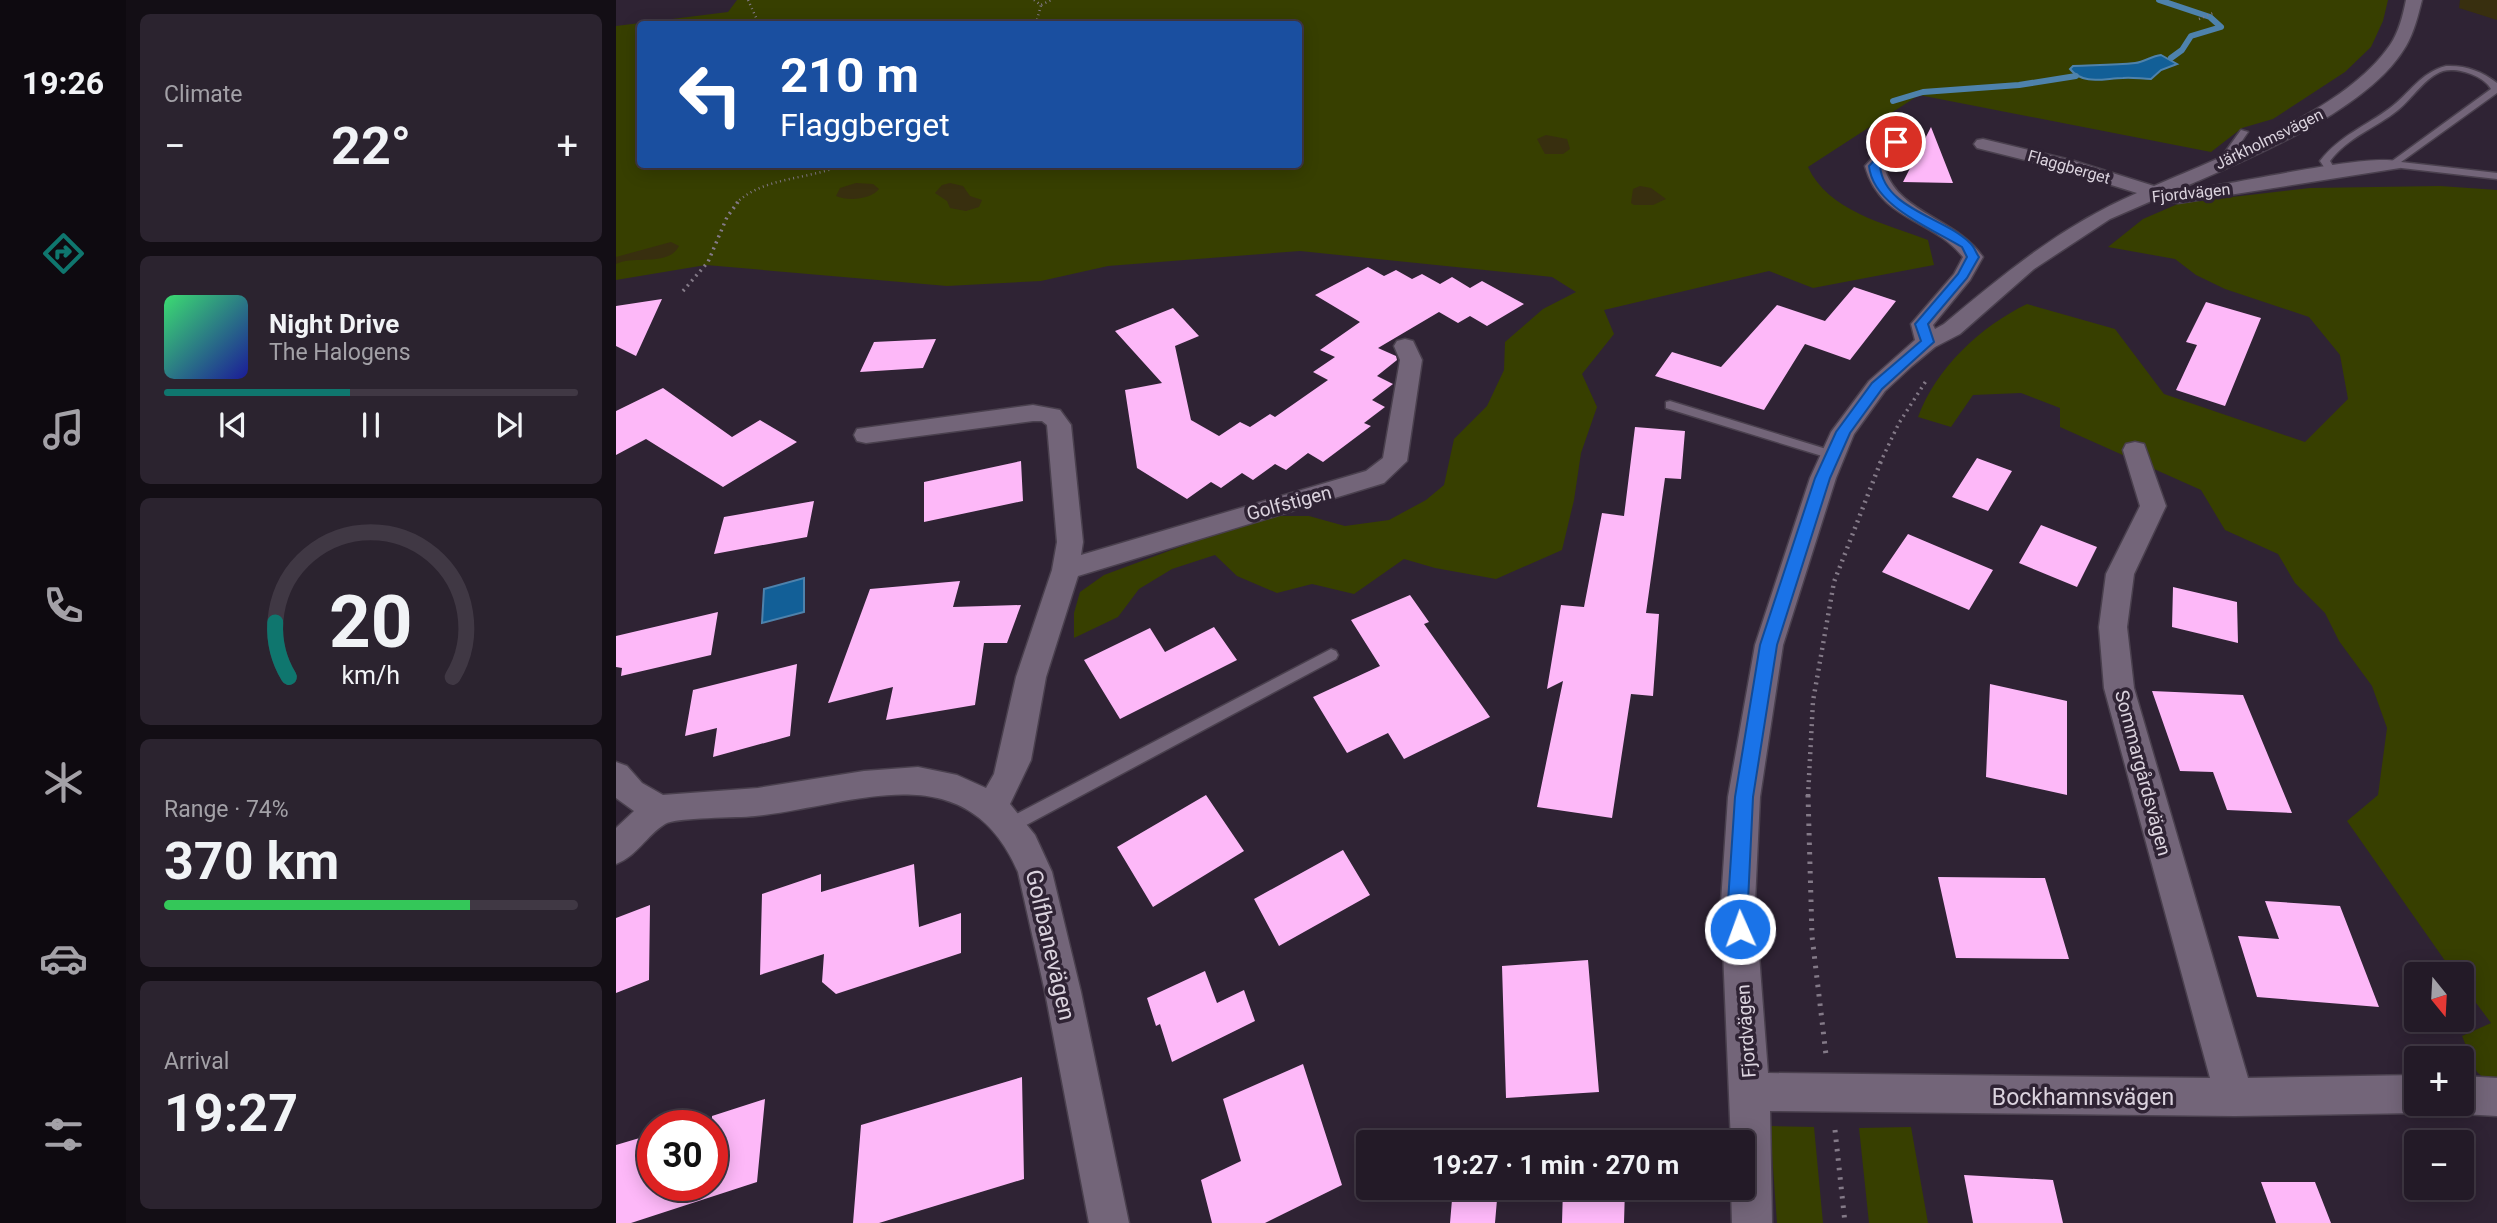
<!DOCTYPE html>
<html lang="en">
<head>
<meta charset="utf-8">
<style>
  :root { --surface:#231a27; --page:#2b232f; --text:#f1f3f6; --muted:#a3a1a7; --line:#403844; --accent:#0f766e }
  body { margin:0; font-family:Roboto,sans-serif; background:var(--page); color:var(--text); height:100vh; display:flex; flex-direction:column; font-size:26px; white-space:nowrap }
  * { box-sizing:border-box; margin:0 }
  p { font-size:23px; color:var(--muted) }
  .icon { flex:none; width:38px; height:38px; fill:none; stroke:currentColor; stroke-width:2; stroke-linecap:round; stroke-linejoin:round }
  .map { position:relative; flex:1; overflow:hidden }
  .side { display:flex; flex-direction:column; gap:14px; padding:14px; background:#130e15; width:490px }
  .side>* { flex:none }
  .guide { position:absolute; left:21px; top:21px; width:665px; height:147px; border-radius:7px; box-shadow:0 4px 18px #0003,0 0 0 2px var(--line); background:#1a4fa0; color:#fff; overflow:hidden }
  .needle { width:46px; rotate:162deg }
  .tools { position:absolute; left:1788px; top:962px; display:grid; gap:14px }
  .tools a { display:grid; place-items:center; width:70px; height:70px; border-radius:7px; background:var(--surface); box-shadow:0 4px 18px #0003,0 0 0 2px var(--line); font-size:35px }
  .speed { position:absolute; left:21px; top:1110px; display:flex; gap:14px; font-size:35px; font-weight:700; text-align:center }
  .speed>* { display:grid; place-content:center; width:91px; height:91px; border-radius:50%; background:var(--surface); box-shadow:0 4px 18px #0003,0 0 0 2px var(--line); line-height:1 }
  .speed .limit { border:10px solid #d22; background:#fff; color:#111 }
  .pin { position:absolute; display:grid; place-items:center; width:60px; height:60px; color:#fff; margin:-30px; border:4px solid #fff; border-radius:50%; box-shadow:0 2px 7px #0007 }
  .me { position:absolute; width:77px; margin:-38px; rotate:358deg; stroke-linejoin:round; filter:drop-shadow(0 0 5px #0008) }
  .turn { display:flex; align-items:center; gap:24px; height:147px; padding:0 28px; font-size:32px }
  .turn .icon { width:91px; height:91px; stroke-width:2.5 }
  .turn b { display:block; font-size:49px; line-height:60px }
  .big { font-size:52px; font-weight:700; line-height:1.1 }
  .side .tile { flex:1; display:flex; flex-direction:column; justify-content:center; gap:10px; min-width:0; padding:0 24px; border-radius:10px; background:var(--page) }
  .side .dial { align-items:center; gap:0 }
  .dial svg { height:182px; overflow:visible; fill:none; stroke:var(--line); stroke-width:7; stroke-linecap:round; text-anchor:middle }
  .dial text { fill:var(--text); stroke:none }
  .song { display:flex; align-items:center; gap:21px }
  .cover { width:84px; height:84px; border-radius:10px; background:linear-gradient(135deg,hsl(140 70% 55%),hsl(240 70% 35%)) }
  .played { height:7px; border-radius:4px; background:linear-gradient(90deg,var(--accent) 45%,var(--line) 45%) }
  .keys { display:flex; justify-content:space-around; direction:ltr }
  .heat { display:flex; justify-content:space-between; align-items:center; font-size:38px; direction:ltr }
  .charge { height:10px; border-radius:5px; background:linear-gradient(90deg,#34c759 74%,var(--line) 0) }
  .trip { position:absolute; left:740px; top:1130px; width:399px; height:70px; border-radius:7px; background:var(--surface); box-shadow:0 4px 18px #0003,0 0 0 2px var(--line); font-weight:700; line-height:70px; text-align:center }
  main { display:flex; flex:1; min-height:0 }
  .tab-bar { display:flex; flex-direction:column; width:126px; justify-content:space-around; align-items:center; background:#0e0a10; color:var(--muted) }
  .tab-bar .icon { width:49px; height:49px }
  .tab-bar .active { color:var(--accent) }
  .tab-bar b { font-size:32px; color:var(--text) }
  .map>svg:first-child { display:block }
  .green { fill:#373f00; fill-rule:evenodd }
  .sand { fill:#382f0f }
  .water { fill:#125f97; stroke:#4e82ac; stroke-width:2 }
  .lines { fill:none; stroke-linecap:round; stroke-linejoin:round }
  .stream { stroke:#4e82ac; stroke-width:6 }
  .building { fill:#fdb8f8 }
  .service-casing { stroke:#4a404e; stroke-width:3 }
  .minor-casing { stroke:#4a404e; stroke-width:3 }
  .path-far3 { stroke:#847a88; stroke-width:2.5; stroke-dasharray:1 3.5; stroke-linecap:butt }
  .path-far2 { stroke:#847a88; stroke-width:3.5; stroke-dasharray:2 4.5; stroke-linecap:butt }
  .path-far1 { stroke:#847a88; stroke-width:4.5; stroke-dasharray:2 5; stroke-linecap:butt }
  .path { stroke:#847a88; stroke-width:5; stroke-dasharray:2.5 7; stroke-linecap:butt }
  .service { fill:#736579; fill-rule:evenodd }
  .minor { fill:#736579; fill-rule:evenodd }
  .route { fill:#1a73e8; stroke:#114b97; stroke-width:2 }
  .labels { text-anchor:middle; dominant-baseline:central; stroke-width:7; stroke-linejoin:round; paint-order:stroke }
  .far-street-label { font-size:16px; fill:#dbd3de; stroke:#2f2334 }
  .street-label { font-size:19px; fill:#dbd3de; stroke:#2f2334 }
  .near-street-label { font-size:23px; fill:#dbd3de; stroke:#2f2334 }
</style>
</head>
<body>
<main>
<nav class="tab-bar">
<b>19:26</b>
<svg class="icon active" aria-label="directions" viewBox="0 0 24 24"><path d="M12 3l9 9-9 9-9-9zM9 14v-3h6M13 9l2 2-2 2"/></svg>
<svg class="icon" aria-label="music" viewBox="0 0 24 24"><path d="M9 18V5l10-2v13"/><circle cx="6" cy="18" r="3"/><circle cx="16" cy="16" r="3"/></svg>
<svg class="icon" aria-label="phone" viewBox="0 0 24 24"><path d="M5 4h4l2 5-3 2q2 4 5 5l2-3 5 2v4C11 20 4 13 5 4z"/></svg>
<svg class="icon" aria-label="climate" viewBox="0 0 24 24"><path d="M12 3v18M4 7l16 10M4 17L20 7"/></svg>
<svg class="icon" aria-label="car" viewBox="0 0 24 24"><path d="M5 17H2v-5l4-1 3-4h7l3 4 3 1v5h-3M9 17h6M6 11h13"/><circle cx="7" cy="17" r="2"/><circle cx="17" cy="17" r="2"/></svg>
<svg class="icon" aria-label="filters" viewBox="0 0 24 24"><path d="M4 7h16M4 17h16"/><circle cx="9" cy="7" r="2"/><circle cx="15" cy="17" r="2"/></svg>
</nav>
<section class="side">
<div class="tile"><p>Climate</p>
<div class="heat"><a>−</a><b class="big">22°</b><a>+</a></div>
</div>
<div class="tile">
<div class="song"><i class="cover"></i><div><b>Night Drive</b><p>The Halogens</p></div></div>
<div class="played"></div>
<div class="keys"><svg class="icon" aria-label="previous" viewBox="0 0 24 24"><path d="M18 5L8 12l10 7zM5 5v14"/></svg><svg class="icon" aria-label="pause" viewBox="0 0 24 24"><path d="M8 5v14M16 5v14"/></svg><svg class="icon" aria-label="next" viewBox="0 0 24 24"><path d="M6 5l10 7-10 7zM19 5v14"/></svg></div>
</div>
<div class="tile dial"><svg viewBox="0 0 100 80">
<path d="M14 69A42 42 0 1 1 86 69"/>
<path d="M14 69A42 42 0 0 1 8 45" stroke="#0f766e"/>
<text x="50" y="56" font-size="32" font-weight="700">20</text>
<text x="50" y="72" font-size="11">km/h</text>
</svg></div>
<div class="tile"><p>Range · 74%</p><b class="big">370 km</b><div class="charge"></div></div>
<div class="tile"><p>Arrival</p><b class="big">19:27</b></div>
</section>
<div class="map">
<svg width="1881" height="1223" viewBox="0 0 1881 1223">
  <rect width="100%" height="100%" fill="#2f2334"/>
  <path class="green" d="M 121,0 L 1772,0 L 1767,21 L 1755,47 L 1729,72 L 1657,119 L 1626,128 L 1595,152 L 1303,95 L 1192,167 C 1212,211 1270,224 1312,240 L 1318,265 L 1197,288 L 1153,271 L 988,310 L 998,334 L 966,374 L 981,407 L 965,453 L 958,500 L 946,550 L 880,579 L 819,568 L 788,559 L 738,594 L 696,584 L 661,593 L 621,576 L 599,555 L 556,569 L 523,589 L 502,617 L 458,638 L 458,613 L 464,592 L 488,575 L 647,516 L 693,516 L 729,526 L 773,520 L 810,500 L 828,485 L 838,439 L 871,406 L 888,370 L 889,342 L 927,309 L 960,292 L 936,277 L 684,251 L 492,266 L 425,281 L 331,286 L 90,265 L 0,280 L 0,26 L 112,12 ZM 24,24 L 682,24 L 682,164 L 24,164 Z
    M 1824,186 L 1881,190 L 1881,1090 L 1861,1072 L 1846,1036 L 1875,1023 L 1846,984 L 1846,975 L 1839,975 L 1731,821 L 1762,795 L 1771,728 L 1756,686 L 1723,641 L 1709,613 L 1679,583 L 1662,554 L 1609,530 L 1585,490 L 1444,427 L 1444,408 L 1405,393 L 1357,395 L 1335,427 L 1302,417 C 1320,368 1365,326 1411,304 L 1499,329 L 1548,394 L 1689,442 L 1732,399 L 1724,355 L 1693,317 L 1609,289 L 1580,275 L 1559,259 L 1492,247 L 1527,219 L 1564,203 L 1694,188 Z
    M 1154,1126 L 1198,1127 L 1207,1223 L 1161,1223 Z
    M 1295,1127 L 1312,1223 L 1253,1223 L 1243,1128 Z"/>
  <path class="sand" d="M 1844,0 L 1881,0 L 1881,20 L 1843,8 Z
    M 930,135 L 951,139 L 954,149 L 947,154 L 929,154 L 921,139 Z
    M 240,183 L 257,184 L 263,189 C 254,200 232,201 220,196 L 224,188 Z
    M 334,183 L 347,186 L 354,196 L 366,200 L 363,207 L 350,211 L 334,208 L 331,201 L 319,193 L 326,185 Z
    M 1024,186 L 1035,188 L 1050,199 L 1037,205 L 1018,205 L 1015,203 L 1017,189 Z
    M 55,242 L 63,246 C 53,267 18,255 0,264 L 0,257 Z"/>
  <path class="water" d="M 1545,55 L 1561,64 L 1545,70 L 1535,79 C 1526,79 1516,77 1507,78 C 1489,78 1468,86 1454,69 L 1457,66 C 1478,65 1499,65 1519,63 C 1529,62 1535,56 1545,55 Z
    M 188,578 L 188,612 L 146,623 L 148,589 Z"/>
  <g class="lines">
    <path class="stream" d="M 1543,0 L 1594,17 L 1605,27 L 1575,36 L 1566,50 L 1555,58
      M 1277,101 L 1307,92 L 1403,85 L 1460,76"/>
  </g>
  <path class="building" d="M 1315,127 L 1337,183 L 1287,182 Z
    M 752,267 L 768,276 L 780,270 L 796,279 L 806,274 L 824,284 L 836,277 L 854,288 L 866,281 L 908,304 L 871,326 L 854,316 L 842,323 L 823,312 L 762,348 L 780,356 L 781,360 L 761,376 L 777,384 L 756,400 L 769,407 L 748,423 L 755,426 L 707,462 L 692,453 L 670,470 L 659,464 L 637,480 L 626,473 L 605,488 L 595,482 L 571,499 L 521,468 L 509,390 L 546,383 L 499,331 L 557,308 L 583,336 L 559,346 L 575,420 L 603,436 L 624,422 L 634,427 L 654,414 L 659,417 L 712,380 L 697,372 L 719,357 L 704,350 L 744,322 L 699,295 Z
    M 1238,287 L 1280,301 L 1234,360 L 1189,344 L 1148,410 L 1039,376 L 1056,352 L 1105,367 L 1161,305 L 1209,321 Z
    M 46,299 L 20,356 L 0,346 L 0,306 Z
    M 1590,302 L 1645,318 L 1609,406 L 1560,390 L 1581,345 L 1570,342 Z
    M 320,339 L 307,368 L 244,372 L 258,342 Z
    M 47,388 L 116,437 L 144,420 L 181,442 L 107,487 L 30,439 L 0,455 L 0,411 Z
    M 1019,427 L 1069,431 L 1065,479 L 1049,478 L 1030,613 L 1043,614 L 1037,696 L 1015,694 L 996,818 L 921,807 L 947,681 L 931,689 L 945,605 L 968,607 L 986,513 L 1008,516 Z
    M 1361,458 L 1396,471 L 1372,511 L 1336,497 Z
    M 405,461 L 407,501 L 308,522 L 308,482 Z
    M 198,501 L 191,537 L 98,554 L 108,517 Z
    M 1425,525 L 1481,547 L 1461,587 L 1403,563 Z
    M 1292,534 L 1377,570 L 1353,610 L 1266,572 Z
    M 344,581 L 337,607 L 405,605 L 391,643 L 368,643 L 359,705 L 270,720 L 277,687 L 212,703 L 254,589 Z
    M 1557,587 L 1621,602 L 1622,643 L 1556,627 Z
    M 794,595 L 813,622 L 808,624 L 874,717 L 788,759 L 772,733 L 731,753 L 697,697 L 764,666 L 735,620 Z
    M 102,612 L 95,655 L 5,676 L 6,668 L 0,667 L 0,636 Z
    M 598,627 L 621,660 L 504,719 L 468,660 L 534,628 L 549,652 Z
    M 181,664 L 174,736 L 97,757 L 101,728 L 69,736 L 77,690 Z
    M 1374,684 L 1451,701 L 1451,795 L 1370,777 Z
    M 1536,691 L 1627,695 L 1676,813 L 1611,810 L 1597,772 L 1564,771 Z
    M 590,795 L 628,851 L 537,907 L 501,847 Z
    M 727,850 L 754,895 L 663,946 L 638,899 Z
    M 298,864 L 303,927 L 345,913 L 345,953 L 220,994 L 206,982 L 208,954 L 144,975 L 146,894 L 205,874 L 205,892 Z
    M 1322,877 L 1429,878 L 1453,959 L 1340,958 Z
    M 1649,901 L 1724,906 L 1763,1007 L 1641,997 L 1622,936 L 1663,939 Z
    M 34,905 L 33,980 L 0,993 L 0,918 Z
    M 972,960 L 983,1092 L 890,1098 L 886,966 Z
    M 589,971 L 601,1003 L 628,990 L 639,1021 L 556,1062 L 544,1024 L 540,1026 L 531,998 Z
    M 687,1064 L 726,1185 L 649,1223 L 596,1223 L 585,1180 L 625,1161 L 607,1099 Z
    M 406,1077 L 408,1179 L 263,1223 L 237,1223 L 245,1125 Z
    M 149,1099 L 141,1182 L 15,1223 L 0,1223 L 0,1145 L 37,1134 L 37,1185 L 96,1185 L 96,1116 Z
    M 1348,1175 L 1437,1180 L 1447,1223 L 1357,1223 Z
    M 1645,1182 L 1699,1182 L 1715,1223 L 1660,1223 Z
    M 837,1188 L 882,1188 L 879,1223 L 834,1223 Z
    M 947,1188 L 1009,1188 L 1008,1223 L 946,1223 Z"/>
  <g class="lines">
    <defs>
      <path id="service" d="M 1830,66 C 1849,65 1866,71 1881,83 L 1881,93 L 1785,162 L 1881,173 L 1881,179 L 1777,167 L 1772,164 L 1875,89 C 1868,76 1842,67 1827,71 C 1809,77 1797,98 1782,110 C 1760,128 1732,137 1714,161 L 1720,171 L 1712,173 L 1704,161 C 1723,136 1750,126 1774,108 C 1793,94 1805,72 1830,66 Z
        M 1625,130 L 1632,132 L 1617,154 L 1624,158 L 1619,161 L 1607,155 Z
        M 1054,401 L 1220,452 L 1222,455 L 1216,459 L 1050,408 L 1050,402 Z
        M 715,649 L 720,651 L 722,655 L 720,659 L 399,831 L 393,833 L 387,831 L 385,826 L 387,821 Z"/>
      <path id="minor" d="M 1790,0 L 1806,0 C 1802,16 1798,32 1790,46 C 1752,112 1627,161 1559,191 C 1592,191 1772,147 1786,164 L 1784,168 L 1562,203 L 1540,199 L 1494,219 L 1418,269 L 1344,334 L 1319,347 L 1296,366 L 1269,391 L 1238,434 L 1220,478 L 1167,645 L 1144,797 L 1139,902 L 1152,1073 L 1594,1078 L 1488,688 L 1483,627 L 1490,574 L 1524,506 L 1507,450 L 1510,444 L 1519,442 L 1528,444 L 1550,506 L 1518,574 L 1511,627 L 1518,688 L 1632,1078 L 1801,1075 L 1801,1104 L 1816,1104 L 1814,1107 L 1801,1113 L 1619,1116 L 1154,1111 L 1156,1223 L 1116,1223 L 1115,1188 L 1127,1188 L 1127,1143 L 1115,1143 L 1105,902 L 1112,797 L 1139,645 L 1194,478 L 1215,432 L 1253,381 L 1299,340 L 1295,324 L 1338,274 L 1347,257 C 1316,218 1264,221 1249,166 L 1274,138 L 1286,138 L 1289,142 L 1268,167 C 1282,214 1339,217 1367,257 L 1354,280 L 1317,325 L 1319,329 L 1328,324 C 1390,272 1447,225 1521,193 L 1441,168 L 1361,148 L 1358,144 L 1361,140 L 1367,139 L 1455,160 L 1538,186 C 1609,155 1730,110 1774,45 C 1783,32 1787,15 1790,0 Z
        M 789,339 L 797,341 L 806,360 L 791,461 L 768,483 L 462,576 L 430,677 L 415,760 L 394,804 L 419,835 L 436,872 L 465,992 L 513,1223 L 473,1223 L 429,992 L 402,872 C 349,750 238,806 139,816 C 122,818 60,817 49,824 C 31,835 21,856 0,864 L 0,828 L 18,811 L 0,798 L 0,762 L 11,766 L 26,783 L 47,795 L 142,788 L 248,771 L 302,767 L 341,775 L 370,788 L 378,774 L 400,677 L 436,570 L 441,542 L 431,425 L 426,421 L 417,421 L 250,443 L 241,441 L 238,435 L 241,429 L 417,405 L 444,410 L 455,425 L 467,542 L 465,555 L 750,471 L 767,458 L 784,360 L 778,346 L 781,341 Z
        M 1846,1076 L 1881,1078 L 1881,1116 L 1846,1114 L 1832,1109 L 1831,1104 L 1846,1104 Z"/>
    </defs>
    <use href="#service" class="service-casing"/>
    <use href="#minor" class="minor-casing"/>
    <path class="path-far3" d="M 132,0 L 143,24
      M 418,0 L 425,5 L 435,0
      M 1583,19 L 1597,13
      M 420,24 L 425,5
      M 120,203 C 149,176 194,180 229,164"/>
    <path class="path-far2" d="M 67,291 L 92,262 L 111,217 L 122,202
      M 1264,463 L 1283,423 L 1310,381"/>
    <path class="path-far1" d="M 1192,796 L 1197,701 L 1218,582 L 1265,461"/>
    <path class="path" d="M 1192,795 L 1196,936 L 1210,1055
      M 1219,1130 L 1229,1223"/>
    <use href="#service" class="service"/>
    <use href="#minor" class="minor"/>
  </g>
  <path class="route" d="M 1276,140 L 1285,142 L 1264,166 C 1268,209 1328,217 1354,243 C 1358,246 1360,253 1363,257 L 1351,278 L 1312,324 L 1318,342 L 1266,389 L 1234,433 L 1214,478 L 1161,645 L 1137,797 L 1132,902 L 1134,929 L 1131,936 L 1124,938 L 1117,936 L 1112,902 L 1119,797 L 1144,645 L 1199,478 L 1220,432 L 1256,383 L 1305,341 L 1299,324 L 1342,274 L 1351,257 L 1346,247 C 1315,228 1257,206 1253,166 Z"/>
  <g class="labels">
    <g class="far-street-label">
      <text transform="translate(1653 139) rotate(-26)">Järkholmsvägen</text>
      <text transform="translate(1453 167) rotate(16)">Flaggberget</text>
      <text transform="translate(1575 193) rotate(-6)">Fjordvägen</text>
    </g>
    <g class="street-label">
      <text transform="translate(673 503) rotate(-15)">Golfstigen</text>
      <text transform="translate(1527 773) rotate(75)">Sommargårdsvägen</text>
      <text transform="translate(1130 1031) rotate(-94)">Fjordvägen</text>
    </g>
    <g class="near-street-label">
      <text transform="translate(434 945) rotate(77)">Golfbanevägen</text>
      <text x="1467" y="1097">Bockhamnsvägen</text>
    </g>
  </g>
</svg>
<div class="tools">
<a><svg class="needle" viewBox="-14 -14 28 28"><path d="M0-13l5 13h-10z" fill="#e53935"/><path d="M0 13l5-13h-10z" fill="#a3a1a7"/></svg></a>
<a>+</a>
<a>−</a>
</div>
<div class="speed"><div class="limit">30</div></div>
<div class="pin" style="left:1280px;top:142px;background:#d93025"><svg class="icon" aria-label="arrive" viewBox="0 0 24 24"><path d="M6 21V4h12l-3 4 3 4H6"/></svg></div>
<svg class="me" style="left:1124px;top:929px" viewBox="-20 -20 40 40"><circle r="17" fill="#1a73e8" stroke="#fff" stroke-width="3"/><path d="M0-11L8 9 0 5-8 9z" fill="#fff"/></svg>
<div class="trip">19:27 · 1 min · 270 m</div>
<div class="guide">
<div class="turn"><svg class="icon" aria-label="left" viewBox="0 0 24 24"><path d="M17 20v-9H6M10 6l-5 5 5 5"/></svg><div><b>210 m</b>Flaggberget</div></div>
</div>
</div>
</main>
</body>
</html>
